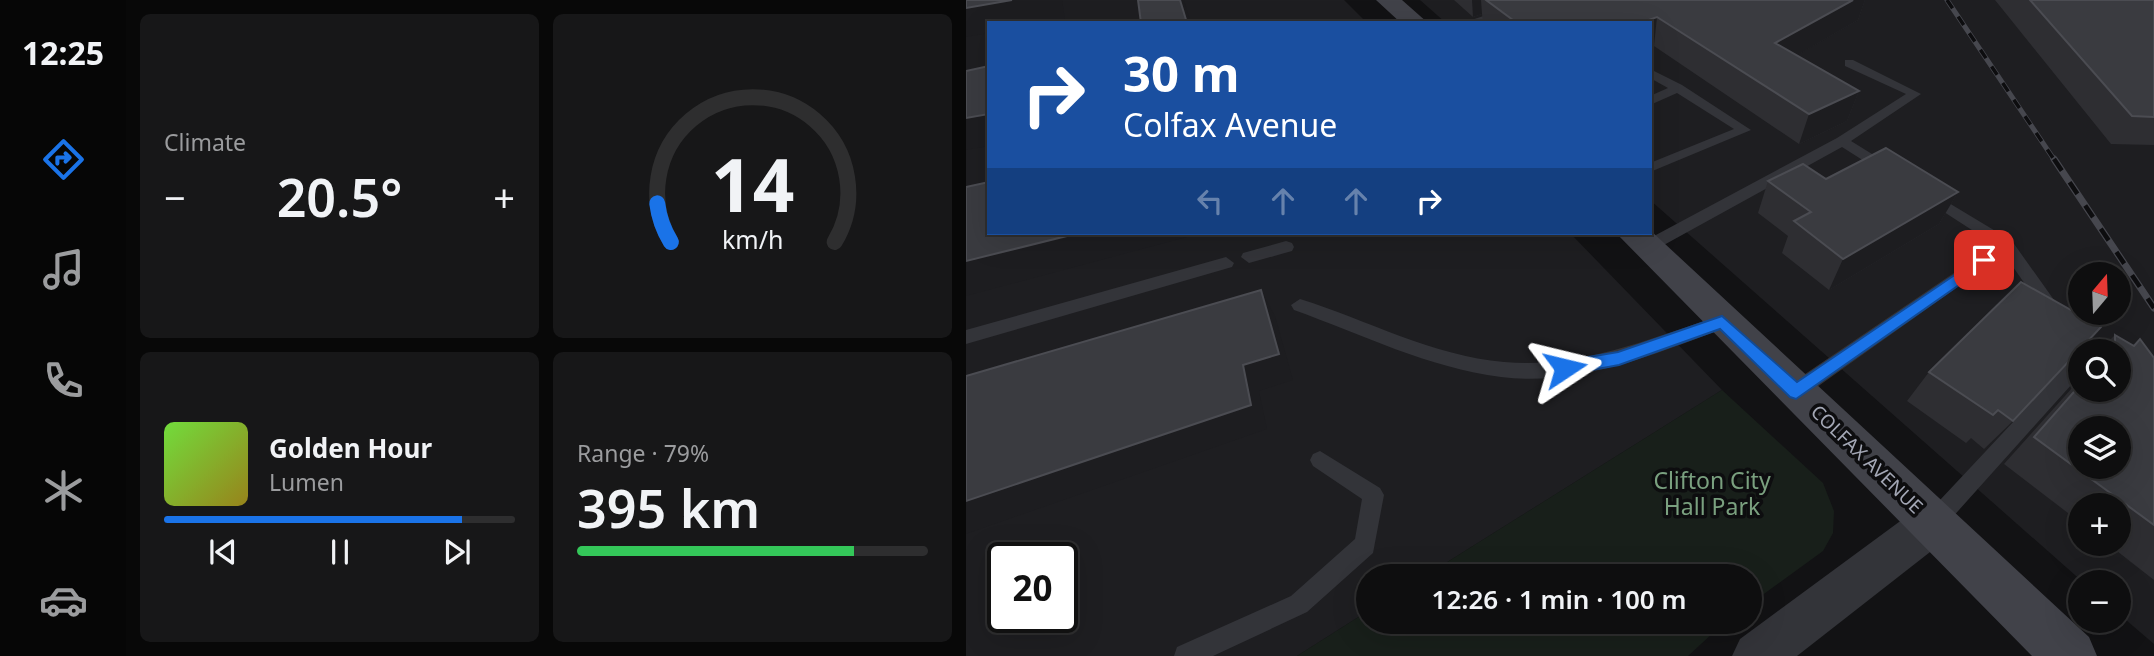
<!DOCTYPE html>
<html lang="en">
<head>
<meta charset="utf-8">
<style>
  :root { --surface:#0e0e0f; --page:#171718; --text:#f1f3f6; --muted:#9b9c9e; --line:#2e2e2f; --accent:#1a73e8 }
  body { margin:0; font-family:"Noto Sans",sans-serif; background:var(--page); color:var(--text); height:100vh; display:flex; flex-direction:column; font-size:26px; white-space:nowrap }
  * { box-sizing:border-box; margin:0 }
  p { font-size:23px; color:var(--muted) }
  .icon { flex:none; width:38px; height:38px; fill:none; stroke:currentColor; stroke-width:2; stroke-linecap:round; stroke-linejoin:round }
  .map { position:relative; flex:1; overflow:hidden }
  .sheet { display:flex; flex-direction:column; gap:14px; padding:14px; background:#080808; width:840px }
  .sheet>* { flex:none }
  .banner { position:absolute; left:21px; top:21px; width:665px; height:214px; border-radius:0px; box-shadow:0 7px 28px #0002,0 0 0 2px var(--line); background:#1a4fa0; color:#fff; overflow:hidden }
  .needle { width:46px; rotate:19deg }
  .tools { position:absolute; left:1102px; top:262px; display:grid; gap:14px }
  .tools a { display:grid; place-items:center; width:63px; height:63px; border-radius:50%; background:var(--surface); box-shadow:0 7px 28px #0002,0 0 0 2px var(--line); font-size:35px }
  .speed { position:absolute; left:21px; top:542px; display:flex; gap:14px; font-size:35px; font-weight:700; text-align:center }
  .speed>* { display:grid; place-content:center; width:91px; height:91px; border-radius:50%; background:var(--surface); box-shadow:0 7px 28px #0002,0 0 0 2px var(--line); line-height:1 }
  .speed .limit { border:4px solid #111; border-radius:10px; background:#fff; color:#111 }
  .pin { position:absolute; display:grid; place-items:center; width:60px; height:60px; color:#fff; margin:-30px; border-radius:14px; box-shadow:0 4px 10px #0006 }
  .me { position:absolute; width:77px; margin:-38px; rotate:80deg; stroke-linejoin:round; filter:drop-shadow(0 0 5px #0008) }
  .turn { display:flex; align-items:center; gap:24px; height:147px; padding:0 21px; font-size:32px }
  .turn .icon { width:91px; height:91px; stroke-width:2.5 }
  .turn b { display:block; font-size:49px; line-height:60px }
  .lanes { display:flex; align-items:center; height:66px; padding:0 21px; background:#0003; justify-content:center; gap:35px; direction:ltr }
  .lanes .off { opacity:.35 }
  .big { font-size:52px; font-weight:600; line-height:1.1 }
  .sheet .widget { flex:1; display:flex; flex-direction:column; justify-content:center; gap:10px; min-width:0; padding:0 24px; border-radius:10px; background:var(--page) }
  .sheet .dial { align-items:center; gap:0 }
  .dial svg { height:182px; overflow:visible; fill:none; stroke:var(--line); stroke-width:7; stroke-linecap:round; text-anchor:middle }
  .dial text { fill:var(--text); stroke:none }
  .song { display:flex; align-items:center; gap:21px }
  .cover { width:84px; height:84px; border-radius:10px; background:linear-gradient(135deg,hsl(100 70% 55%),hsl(50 70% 35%)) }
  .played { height:7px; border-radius:4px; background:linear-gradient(90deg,var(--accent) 85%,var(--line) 85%) }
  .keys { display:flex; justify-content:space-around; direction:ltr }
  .heat { display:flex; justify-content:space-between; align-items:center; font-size:38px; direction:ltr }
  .charge { height:10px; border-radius:5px; background:linear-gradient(90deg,#34c759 79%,var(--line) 0) }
  .sheet .tiles { flex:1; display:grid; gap:14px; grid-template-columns:repeat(2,1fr) }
  .trip { position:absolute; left:390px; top:564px; width:406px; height:70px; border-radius:35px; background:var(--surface); box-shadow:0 7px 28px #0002,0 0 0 2px var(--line); font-weight:600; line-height:70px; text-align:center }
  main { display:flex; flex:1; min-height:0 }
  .menu { display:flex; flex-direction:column; width:126px; justify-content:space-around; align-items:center; background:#060606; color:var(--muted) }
  .menu .icon { width:49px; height:49px }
  .menu .active { color:var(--accent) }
  .menu b { font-size:32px; color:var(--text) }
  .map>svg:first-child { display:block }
  .built { fill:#1e1e21; fill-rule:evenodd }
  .green { fill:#181f1a }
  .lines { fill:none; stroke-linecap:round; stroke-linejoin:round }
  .lane { fill:#333439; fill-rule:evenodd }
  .street { fill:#333439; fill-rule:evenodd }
  .secondary { fill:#414249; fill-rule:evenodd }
  .rail-far1-casing { stroke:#46474e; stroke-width:5 }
  .rail-casing { stroke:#46474e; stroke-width:7 }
  .rail-far1 { stroke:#0d0d0f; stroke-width:3.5; stroke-dasharray:10; stroke-linecap:butt }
  .rail { stroke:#0d0d0f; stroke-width:4.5; stroke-dasharray:14; stroke-linecap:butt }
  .wall { fill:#2e2e32 }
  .shaded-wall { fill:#1d1d20 }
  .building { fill:#3a3b40; stroke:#4b4c52; stroke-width:2; fill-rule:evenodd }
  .route { fill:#1a73e8; stroke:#114b97; stroke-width:2 }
  .labels { text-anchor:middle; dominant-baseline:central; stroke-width:7; stroke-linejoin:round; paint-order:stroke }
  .street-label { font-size:19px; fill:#a3a7b5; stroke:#0d0d0f }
  .near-park-label { font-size:23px; fill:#7aa07f; stroke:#0d0d0f }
</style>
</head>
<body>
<main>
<nav class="menu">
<b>12:25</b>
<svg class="icon active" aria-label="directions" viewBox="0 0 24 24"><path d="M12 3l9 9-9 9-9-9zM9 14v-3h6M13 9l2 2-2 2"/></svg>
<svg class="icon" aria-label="music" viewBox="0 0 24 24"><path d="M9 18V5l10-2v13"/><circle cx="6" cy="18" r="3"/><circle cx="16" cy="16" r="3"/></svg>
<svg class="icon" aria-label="phone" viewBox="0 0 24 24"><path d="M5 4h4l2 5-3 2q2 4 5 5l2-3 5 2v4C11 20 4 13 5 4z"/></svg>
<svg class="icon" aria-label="climate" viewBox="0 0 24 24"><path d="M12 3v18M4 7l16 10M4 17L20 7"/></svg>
<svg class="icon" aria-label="car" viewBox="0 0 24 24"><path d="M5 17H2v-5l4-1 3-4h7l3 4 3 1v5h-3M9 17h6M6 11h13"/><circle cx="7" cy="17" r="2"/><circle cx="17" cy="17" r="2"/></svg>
</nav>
<section class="sheet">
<div class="tiles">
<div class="widget"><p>Climate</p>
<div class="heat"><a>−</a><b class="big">20.5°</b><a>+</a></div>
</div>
<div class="widget dial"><svg viewBox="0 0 100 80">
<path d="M14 69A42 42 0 1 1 86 69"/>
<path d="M14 69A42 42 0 0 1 8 52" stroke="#1a73e8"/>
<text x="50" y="56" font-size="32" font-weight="700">14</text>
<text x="50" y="72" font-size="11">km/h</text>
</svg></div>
<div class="widget">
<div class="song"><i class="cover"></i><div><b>Golden Hour</b><p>Lumen</p></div></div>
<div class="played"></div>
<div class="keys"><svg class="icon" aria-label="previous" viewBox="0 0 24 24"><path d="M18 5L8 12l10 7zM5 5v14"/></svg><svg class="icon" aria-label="pause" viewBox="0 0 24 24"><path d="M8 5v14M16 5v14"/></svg><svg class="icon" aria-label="next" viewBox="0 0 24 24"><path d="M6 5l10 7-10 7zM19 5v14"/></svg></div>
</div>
<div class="widget"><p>Range · 79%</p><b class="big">395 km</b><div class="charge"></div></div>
</div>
</section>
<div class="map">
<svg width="1188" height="656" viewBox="0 0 1188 656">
  <rect width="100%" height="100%" fill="#121214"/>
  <path class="built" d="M 0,0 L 378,0 L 401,23 L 23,23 L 23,233 L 604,233 L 756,390 L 459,576 L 402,576 L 402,611 L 331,656 L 0,656 ZM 37,558 L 96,558 L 96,618 L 37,618 Z
    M 454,0 L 1188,0 L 1188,644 L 1153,614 L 1153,583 L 1118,583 L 684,200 L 684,23 L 480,23 ZM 1115,275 L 1153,275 L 1153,313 L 1115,313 ZM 1115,352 L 1153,352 L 1153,390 L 1115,390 ZM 1115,429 L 1153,429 L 1153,467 L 1115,467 ZM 1115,506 L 1153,506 L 1153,544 L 1115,544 Z"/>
  <path class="green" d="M 756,390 L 857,483 L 868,511 L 867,533 L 857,551 L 784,604 L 784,576 L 459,576 Z
    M 402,611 L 402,621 L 760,621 L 722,656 L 331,656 Z"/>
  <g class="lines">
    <path class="lane" d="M 567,0 L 583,0 L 513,23 L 496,23 Z
      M 879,60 L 887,60 L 955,94 L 885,141 L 927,167 L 927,173 L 917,173 L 876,147 L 687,251 L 675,251 L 673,247 L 675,243 L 871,138 L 940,94 L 879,66 Z
      M 684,69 L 716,85 L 785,130 L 684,172 L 684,163 L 768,129 L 711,93 L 684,105 L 684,96 L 702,88 L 684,78 Z
      M 963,191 L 1046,241 L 1125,352 L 1115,352 L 1115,374 L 975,530 L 967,533 L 959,530 L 956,523 L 959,516 L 1109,356 L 1038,254 L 837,397 L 830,399 L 823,397 L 821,391 L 823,385 L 1029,245 L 958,199 L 956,196 Z
      M 320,241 L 326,243 L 328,247 L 326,251 L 283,263 L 275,257 L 277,253 Z
      M 260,257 L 268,263 L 266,267 L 0,344 L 0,330 Z
      M 334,299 C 401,320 467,356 538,362 C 615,369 685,338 756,315 L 762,317 L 765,322 L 762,327 C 691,353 613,387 535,377 C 463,368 395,334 328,310 L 325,305 Z
      M 354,451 L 414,488 L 418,495 L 407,553 L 341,612 L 247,656 L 208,656 L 211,647 L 325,596 L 389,539 L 396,499 L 347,466 L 344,460 L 347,454 Z"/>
    <path class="street" d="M 967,502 L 982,508 L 989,523 L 982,538 L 831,656 L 766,656 L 774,639 L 952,508 Z"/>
    <path class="secondary" d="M 410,0 L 436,0 L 462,23 L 435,23 Z
      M 684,230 L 1123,637 L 1131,656 L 1066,656 L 650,233 L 684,233 Z"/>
    <defs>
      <path id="rail-far1" d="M 981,0 L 1089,161"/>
      <path id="rail" d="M 1088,159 L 1188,308"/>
    </defs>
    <use href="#rail-far1" class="rail-far1-casing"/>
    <use href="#rail" class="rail-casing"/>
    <use href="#rail-far1" class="rail-far1"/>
    <use href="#rail" class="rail"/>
  </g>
  <path class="wall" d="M 488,0 L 899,0 L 892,20 L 831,55 L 893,91 L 881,121 L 833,144 L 688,46 L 684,47 L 684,23 L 517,23 L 516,14 L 507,17 Z
    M 1029,0 L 1188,0 L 1188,145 L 1145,144 Z
    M 860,179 L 992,192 L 973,224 L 863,290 L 816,253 L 822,236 L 792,213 L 802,181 Z
    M 1055,282 L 1047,421 L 1018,449 L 1005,438 L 1000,443 L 941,401 L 963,372 Z
    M 1149,335 L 1188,358 L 1188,580 L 1142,544 L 1153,544 L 1153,506 L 1115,506 L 1115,523 L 1038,464 L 1115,378 L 1115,390 L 1153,352 L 1132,352 Z"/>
  <path class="shaded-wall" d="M 46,0 L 96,0 L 99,19 L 78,23 L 23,23 L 23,33 L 0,37 L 0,8 Z
    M 214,0 L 218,0 L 225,23 L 221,23 Z
    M 506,0 L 515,0 L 516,14 L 507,17 Z
    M 887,0 L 899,0 L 892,20 L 802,72 L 809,43 Z
    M 691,17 L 688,46 L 684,47 L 684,23 L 674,23 Z
    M 893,91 L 881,121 L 833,144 L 843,114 Z
    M 23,114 L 23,146 L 0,150 L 0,118 Z
    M 992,192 L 973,224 L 863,290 L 877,259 Z
    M 113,233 L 236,233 L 0,296 L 0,261 Z
    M 295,290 L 309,316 L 327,380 L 293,391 L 301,429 L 0,534 L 0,501 L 277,365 Z"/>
  <path class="building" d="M 0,0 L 46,0 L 0,8 Z
    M 172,0 L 214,0 L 221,23 L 175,23 Z
    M 520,0 L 887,0 L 809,43 L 893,91 L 843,114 L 691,17 L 674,23 L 551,23 Z
    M 1064,0 L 1188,0 L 1188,117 L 1166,116 Z
    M 23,66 L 23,114 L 0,118 L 0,71 Z
    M 920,148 L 992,192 L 877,259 L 828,221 L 845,212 L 802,181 L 837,164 L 860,179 Z
    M 23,182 L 23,233 L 113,233 L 0,261 L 0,187 Z
    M 1055,282 L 1135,327 L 1047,421 L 1032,410 L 1027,415 L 963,372 Z
    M 295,290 L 313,354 L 277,365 L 285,405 L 0,501 L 0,376 Z
    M 1149,335 L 1168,346 L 1174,339 L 1188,358 L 1188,525 L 1068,437 L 1115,384 L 1115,390 L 1153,390 L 1153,352 L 1144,352 L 1149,346 ZM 1115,429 L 1153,429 L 1153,467 L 1115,467 Z"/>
  <path class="route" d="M 1018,255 L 1025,260 L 1023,264 L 830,399 L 824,397 L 754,329 L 653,365 L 599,375 L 591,368 L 599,361 L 652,352 L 756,316 L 831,382 Z"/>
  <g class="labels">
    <g class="street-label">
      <text transform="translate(901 459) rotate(44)">COLFAX AVENUE</text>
    </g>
    <g class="near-park-label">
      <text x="746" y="480">Clifton City<tspan x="746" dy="26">Hall Park</tspan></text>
    </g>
  </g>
</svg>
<div class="tools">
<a><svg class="needle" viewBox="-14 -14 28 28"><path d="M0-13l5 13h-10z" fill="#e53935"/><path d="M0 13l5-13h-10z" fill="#9b9c9e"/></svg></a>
<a><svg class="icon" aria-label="search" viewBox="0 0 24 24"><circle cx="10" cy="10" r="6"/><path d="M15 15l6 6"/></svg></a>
<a><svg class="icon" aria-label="layers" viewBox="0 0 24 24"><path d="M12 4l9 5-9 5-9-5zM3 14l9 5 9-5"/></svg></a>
<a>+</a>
<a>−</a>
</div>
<div class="speed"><div class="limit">20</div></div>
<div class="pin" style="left:1018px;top:260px;background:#d93025"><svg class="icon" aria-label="arrive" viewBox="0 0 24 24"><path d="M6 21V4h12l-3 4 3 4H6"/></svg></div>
<svg class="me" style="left:599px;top:368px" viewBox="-20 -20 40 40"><path d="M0-17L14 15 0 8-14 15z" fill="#1a73e8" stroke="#fff" stroke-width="4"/></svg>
<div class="trip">12:26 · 1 min · 100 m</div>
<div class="banner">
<div class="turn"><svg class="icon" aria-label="right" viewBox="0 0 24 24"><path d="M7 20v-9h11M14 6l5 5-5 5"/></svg><div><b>30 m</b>Colfax Avenue</div></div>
<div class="lanes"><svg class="icon off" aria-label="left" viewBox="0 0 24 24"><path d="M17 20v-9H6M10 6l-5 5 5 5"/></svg><svg class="icon off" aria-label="ahead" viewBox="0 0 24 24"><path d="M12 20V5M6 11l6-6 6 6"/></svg><svg class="icon off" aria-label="ahead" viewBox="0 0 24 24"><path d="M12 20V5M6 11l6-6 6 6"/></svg><svg class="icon" aria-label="right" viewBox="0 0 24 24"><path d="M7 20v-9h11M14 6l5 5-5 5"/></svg></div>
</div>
</div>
</main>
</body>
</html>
